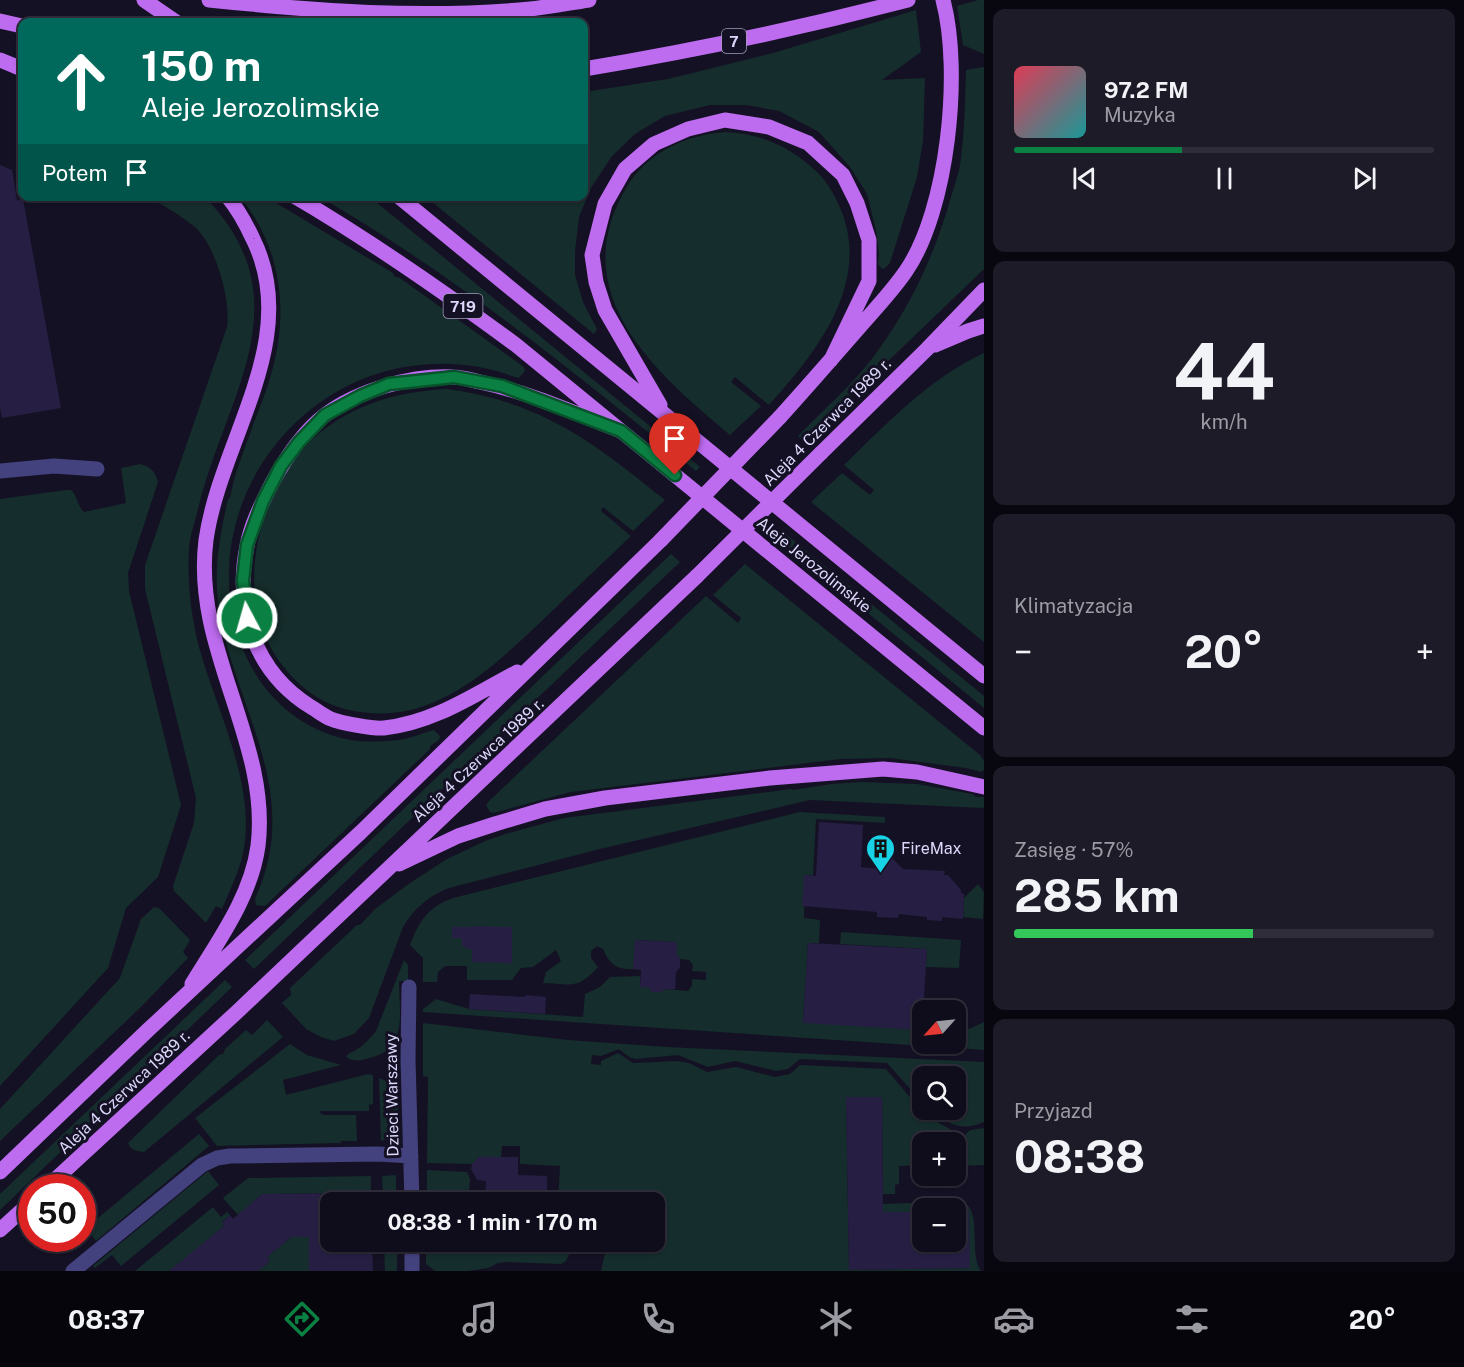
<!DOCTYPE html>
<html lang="pl">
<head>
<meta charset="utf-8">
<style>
  :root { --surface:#0f0d1b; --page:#1d1b28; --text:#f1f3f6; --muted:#9b9ca3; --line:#2f2d3a; --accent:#0b8043 }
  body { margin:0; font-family:"Public Sans",sans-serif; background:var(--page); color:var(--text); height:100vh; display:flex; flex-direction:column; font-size:22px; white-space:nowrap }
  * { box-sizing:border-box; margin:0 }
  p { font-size:20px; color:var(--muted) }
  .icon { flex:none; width:33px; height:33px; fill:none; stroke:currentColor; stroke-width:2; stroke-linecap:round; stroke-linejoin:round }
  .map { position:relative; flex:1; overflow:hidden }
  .details { display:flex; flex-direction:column; gap:9px; padding:9px; background:#08070f; width:480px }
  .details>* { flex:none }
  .top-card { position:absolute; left:18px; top:18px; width:570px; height:183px; border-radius:12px; box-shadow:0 2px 4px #0004,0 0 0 2px var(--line); background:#00695c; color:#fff; overflow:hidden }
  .needle { width:39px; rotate:243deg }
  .tools { position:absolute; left:912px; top:1000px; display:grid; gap:12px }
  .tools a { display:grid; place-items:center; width:54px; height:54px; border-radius:12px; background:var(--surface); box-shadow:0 2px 4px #0004,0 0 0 2px var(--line); font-size:30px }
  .speed { position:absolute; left:18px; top:1174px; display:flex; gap:12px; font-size:30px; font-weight:700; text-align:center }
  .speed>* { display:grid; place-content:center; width:78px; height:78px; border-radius:50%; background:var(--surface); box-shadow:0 2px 4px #0004,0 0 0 2px var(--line); line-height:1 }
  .speed .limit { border:9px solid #d22; background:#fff; color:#111 }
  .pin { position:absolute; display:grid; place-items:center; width:51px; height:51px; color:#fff; margin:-62px -26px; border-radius:50% 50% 50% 0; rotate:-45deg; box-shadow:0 0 6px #0007 }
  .pin .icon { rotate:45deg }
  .me { position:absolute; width:66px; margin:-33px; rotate:354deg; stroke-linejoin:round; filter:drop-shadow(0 0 4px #0008) }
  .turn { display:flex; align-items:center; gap:21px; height:126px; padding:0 24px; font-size:27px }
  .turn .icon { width:78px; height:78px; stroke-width:2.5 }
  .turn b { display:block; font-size:42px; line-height:51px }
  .then { display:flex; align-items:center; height:57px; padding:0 24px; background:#0003; gap:12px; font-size:22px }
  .big { font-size:45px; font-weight:700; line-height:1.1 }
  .details .card { flex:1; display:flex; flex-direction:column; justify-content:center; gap:9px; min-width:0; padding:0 21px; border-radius:12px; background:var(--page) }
  .details .dial { align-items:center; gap:0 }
  .dial b { font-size:78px; line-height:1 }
  .song { display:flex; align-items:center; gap:18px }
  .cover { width:72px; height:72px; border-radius:9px; background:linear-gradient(135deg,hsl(350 70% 55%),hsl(180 70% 35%)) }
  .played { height:6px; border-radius:3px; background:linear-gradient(90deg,var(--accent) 40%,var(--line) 40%) }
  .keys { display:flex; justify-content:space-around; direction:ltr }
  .heat { display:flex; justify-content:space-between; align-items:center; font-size:33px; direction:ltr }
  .charge { height:9px; border-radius:4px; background:linear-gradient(90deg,#34c759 57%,var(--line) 0) }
  .trip { position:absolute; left:320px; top:1192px; width:345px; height:60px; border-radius:12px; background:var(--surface); box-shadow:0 2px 4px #0004,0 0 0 2px var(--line); font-weight:700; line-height:60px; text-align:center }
  .tabs { display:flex; height:96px; justify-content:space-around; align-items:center; background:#06050b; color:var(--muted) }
  .tabs .icon { width:42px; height:42px }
  .tabs .on { color:var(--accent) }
  .tabs b { font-size:27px; color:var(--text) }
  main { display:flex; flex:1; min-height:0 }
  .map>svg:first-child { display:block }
  .green { fill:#152d2c }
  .building { fill:#261f43 }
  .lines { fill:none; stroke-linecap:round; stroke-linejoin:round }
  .minor { stroke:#43417e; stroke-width:15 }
  .major { stroke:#bd6bef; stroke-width:15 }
  .major-bridge { stroke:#bd6bef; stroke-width:15 }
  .route-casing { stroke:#07532c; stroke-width:15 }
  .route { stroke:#0b8043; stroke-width:10 }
  .labels { text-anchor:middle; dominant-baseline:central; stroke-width:6; stroke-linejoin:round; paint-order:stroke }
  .shield { fill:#141124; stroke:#a09cba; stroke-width:1.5 }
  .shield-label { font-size:15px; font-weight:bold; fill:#dcd8fb }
  .street-label { font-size:16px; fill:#dcd8fb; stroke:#141124 }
  .poi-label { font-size:16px; fill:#dcd8fb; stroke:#141124; text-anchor:start }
</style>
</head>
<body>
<main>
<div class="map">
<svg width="984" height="1271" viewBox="0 0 984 1271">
  <rect width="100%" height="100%" fill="#141124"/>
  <path class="green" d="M 978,0 L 984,0 L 984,54 L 963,45 L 957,6 Z
    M 916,10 L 921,52 L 882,80 L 925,78 L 923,141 L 917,177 L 890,263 L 885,268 L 882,269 L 878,264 L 879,254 L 876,230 L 867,194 L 850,167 L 819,132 L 779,111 L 746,105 L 710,105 L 665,116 L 635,134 L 612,156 L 591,188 L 579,217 L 575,251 L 575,275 L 583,302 L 597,329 L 594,334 L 426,197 L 584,196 L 584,92 L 668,79 L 773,53 Z
    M 984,67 L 984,269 L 804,442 L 798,436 C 822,411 850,387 871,360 C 909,310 934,257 951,197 C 955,184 960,170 961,157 C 965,128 965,99 966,70 Z
    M 725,132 C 761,134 790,146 816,171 C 829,183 838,201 844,218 C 867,290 814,355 769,405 L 735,377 L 731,382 L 761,406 L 730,435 C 655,372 564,294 626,188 C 647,152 686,135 725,132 Z
    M 150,197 L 205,197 C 306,301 225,396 198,509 C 195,522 190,535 189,549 C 187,581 191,616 199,647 C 217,712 259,790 242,858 C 237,876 229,892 222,909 L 216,906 L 206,923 L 174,891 L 173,886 L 194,823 L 196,798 L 145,589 L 145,565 L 227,327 C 231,300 216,247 196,228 C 182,216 165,207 150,197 Z
    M 240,197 L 266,197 L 393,273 L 394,276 L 400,278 L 524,367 L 525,371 L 519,378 C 511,376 504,373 497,371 C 472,364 445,362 420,365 C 301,376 211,492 232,610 C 238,646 254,680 281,705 C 301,724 330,738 358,741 C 375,742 392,742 408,738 C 417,736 425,732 434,730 L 440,736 L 439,740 L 430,746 L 430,749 L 265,906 L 256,905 L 255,899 C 264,879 271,856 272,833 C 277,754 228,681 218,603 C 214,567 220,534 228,499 L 230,498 C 234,474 244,451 252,428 C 259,409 267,390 272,371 C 289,310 281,247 240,197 Z
    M 320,197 L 370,197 L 700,467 L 696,471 C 575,373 455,275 320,197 Z
    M 984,353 L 984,642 L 811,502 L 842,473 L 870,495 L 874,490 L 844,465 C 886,424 930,378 984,353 Z
    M 447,389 C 542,402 593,442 665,500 L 633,531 L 603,507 L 601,511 L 631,536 C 604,562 576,588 549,614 C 511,650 471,691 421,707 C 397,715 373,715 349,710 C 322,704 300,688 283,666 C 232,601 254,502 307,445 C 343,407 396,391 447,389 Z
    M 140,464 C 151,467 155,471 158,482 L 128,573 L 129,591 L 181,805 L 158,877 L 126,908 L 108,968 L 0,1086 L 0,499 L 66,490 L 71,490 C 78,496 77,506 84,512 L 126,503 L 121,468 Z
    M 782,531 L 984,696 L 984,708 L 775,537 Z
    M 671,554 L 680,562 L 254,969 L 245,960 Z
    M 745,564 L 980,755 L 984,761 L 984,770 L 981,772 L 966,768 L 890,758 L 841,759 L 571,792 L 493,813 L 490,812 L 486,805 L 489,801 L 706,596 L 738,623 L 741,618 L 713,595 Z
    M 862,782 L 917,784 L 972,794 L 976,797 L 984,797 L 984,808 L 810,800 L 600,849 L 449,888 C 429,896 414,908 403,927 L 369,1018 L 354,1034 L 334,1041 L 321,1037 L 306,1029 L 282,1003 L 291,995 L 290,988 L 357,925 L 360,925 L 375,909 L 410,883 L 447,859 L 485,841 L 505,834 L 564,818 L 791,789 L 793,790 L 831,784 Z
    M 800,812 L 885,817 L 885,823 L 816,819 L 813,876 L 805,875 L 804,918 L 820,920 L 819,943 L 808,943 L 803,1022 L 922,1030 L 922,1044 L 956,1044 L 956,1028 L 969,1029 L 984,1022 L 984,1050 L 423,1012 L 423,1009 L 436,999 L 469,1009 L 583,1017 L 585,994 L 600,987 L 610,977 L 640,976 L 640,987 L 649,987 L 652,992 L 661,992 L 666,989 L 688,991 L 692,986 L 692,979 L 706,980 L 706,972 L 692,971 L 693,965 L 689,960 L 680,959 L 677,955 L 677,942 L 636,940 L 633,969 C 617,970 609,964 603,949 L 597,946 L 591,951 L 591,958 L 598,967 C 577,990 572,984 543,983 L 546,972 L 561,961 L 556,950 L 533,967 L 521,968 L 512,980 L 467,980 L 467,966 L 445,966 L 438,972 L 437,982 L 423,982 L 423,958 L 410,945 C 419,921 428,907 453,898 Z
    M 978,884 L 984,892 L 983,919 L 963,917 L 964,898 Z
    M 154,907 L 159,908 L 163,912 L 190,940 L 183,952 L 188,958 L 142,1006 L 0,1141 L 0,1109 L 120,978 L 141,919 Z
    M 841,932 L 961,940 L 959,968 L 926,967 L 927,949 L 840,944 Z
    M 404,960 L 408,965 L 408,981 L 399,981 C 399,1011 408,1047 373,1057 C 362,1060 356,1063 346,1057 L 348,1054 C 360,1049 367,1042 376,1031 Z
    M 225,980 L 232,987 L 0,1210 L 0,1194 Z
    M 267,1020 L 283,1037 L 144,1152 C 137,1151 131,1151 128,1143 L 134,1137 L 219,1055 L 223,1054 L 225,1049 L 246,1030 L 252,1035 Z
    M 423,1023 L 568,1040 L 666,1047 L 984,1062 L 984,1122 C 960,1132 949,1124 930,1110 L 956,1110 L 956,1077 L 922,1077 L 922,1102 L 887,1063 L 800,1059 L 788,1069 L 776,1071 L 735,1061 L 708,1067 L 678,1055 L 636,1059 L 629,1057 L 619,1049 L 601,1056 L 592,1055 L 591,1064 L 601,1065 L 601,1061 L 618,1053 L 633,1063 L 677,1061 L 689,1063 L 707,1072 L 736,1067 L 775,1077 L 790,1074 L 800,1065 L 886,1069 L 925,1115 L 955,1132 L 955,1143 L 922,1143 L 922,1165 L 899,1166 L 899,1184 L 895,1185 L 895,1194 L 883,1194 L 882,1097 L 846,1097 L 849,1270 L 969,1268 L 969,1211 L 956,1211 L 956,1209 L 922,1209 L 922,1212 L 883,1212 L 883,1204 L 960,1201 C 984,1207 968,1252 981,1271 L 601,1271 L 605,1253 L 604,1248 L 573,1246 L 566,1261 L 561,1264 L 508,1262 L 498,1263 L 488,1268 L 468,1271 L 435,1271 L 426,1264 L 426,1242 L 654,1242 L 654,1203 L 558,1203 L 560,1166 L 520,1164 L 520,1146 L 502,1146 L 501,1157 L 479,1157 L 472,1164 L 427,1163 L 428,1077 L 423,1076 Z
    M 290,1044 L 307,1055 L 341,1065 L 283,1080 L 286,1095 L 368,1074 L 373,1075 L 373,1104 L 369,1105 L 369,1111 L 321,1111 L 320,1113 L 324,1115 L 356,1115 L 357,1141 L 341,1141 L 341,1143 L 217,1146 L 195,1118 Z
    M 379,1078 C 400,1084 400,1115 396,1132 L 391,1138 L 381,1141 Z
    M 984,1128 L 984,1165 L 956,1166 C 958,1156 960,1138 969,1131 C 972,1129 980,1129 984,1128 Z
    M 199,1134 L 209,1146 L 96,1241 L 86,1228 Z
    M 427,1170 L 467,1172 L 470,1179 L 469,1193 L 427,1192 Z
    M 208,1171 L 219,1185 L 121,1266 L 112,1255 L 95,1268 L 93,1266 Z
    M 396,1175 L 396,1203 L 383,1203 L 382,1176 Z
    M 371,1176 L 371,1193 L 262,1194 L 238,1215 L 223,1198 L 248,1178 Z
    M 213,1207 L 221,1217 L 227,1212 L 230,1215 L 222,1222 L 224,1226 L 170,1271 L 135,1271 Z
    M 291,1237 L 309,1237 L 309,1271 L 258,1271 L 270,1261 L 267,1257 Z
    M 384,1242 L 397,1242 L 397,1271 L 385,1271 Z"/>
  <path class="building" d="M 0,165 L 12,170 L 17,200 L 23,199 L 61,408 L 2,418 L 0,408 Z
    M 819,822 L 863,825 L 861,867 L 880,869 L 881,866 L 891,857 L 903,869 L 945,871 L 944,875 L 948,875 L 961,890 L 961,893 L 964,894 L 963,919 L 942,917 L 942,921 L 927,920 L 927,917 L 899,914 L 898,918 L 877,917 L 877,912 L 802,906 L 804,875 L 816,876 Z
    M 473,926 L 512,927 L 512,963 L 472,962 L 472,949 L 467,949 L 462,945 L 462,938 L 452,938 L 452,927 L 473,927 Z
    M 635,940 L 677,942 L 677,955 L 680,959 L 680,968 L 676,972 L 675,989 L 666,989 L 661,992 L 652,992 L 649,987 L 640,987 L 641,970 L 633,969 Z
    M 808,943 L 927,949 L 922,1030 L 803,1023 Z
    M 470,994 L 525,997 L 526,995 L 546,997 L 545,1014 L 469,1009 Z
    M 846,1097 L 882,1097 L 883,1212 L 922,1212 L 922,1242 L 956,1242 L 956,1211 L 969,1211 L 970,1268 L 849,1270 Z
    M 479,1157 L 518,1157 L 518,1175 L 547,1176 L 547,1199 L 485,1197 L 486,1181 L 477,1180 L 471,1169 L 472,1164 Z
    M 371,1193 L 372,1203 L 330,1203 L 330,1242 L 372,1242 L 373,1271 L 309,1271 L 309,1237 L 291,1237 L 267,1257 L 270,1261 L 258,1271 L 169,1271 L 224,1226 L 222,1223 L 230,1215 L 233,1219 L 262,1194 Z"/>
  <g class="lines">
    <path class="minor" d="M 0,471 L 54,466 L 97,469
      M 409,987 L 408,1059 L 412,1203
      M 412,1242 L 412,1271
      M 73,1271 L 202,1165 L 217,1158 L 230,1156 L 378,1154 L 411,1156"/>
    <path class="major" d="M 144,0 L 176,22
      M 209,0 C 315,11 423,19 530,9 C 549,7 569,3 589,0
      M 0,21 L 22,26
      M 0,60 L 22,69
      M 584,69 C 693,51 801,28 908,0
      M 294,196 C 371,241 444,292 516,345 L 984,728
      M 398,196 L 984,676
      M 935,345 L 968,331 L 984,326
      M 660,405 L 605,310 L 596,282 L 592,255 L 605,204 L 625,169 L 654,144 L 688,129 L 725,120 L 769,127 L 808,143 L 843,175 L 857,203 L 869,240 L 869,281 L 831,360
      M 780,417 C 808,386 835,355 862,324 C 877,307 893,290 906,271 C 948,210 962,71 943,0
      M 821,453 L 927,349 L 984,290
      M 517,672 C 474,695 433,723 384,728 C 374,729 340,723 331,719 C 324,716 318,711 311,707 C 255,672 234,610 247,546 C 251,524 262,503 272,483 C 285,459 303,432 325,415 C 358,390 412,375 453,377 C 462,377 471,380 480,382 C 528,392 575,413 621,431
      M 399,864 L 458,836 L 495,824 L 545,809 L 605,798 L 770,778 L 883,769 L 917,772 L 984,787
      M 192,984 C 218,941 251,897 258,846 C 271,741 192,650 206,540 C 220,440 303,340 253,239 C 246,224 238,209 227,196
      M 0,1172 L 148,1030 L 361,832 L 661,540
      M 46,1188 L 238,1011 L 697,576
      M 0,1230 L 32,1201"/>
    <path class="major-bridge" d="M 661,540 L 780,417
      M 697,576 L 821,453"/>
  </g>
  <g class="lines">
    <defs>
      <path id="route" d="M 247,618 L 243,580 L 247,545 L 263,501 L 281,466 L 299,442 L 325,415 L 360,396 L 389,384 L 454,377 L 502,386 L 621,431 L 675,475"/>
    </defs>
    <use href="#route" class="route-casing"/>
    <use href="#route" class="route"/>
  </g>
  <defs>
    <symbol id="building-pin" viewBox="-11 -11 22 30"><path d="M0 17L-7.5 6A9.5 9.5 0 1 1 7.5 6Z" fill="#18d2e6" stroke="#141124"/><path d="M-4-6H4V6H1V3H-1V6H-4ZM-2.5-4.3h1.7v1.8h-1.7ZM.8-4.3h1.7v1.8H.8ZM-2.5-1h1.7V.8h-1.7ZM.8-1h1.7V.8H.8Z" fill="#111"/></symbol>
  </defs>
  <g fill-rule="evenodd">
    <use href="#building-pin" x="864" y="832" width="33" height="45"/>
  </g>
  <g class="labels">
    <g class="shield">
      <rect x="722" y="29" width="24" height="24" rx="4.5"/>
      <rect x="443.5" y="294" width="39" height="24" rx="4.5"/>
    </g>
    <g class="shield-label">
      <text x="734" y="41">7</text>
      <text x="463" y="306">719</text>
    </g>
    <g class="street-label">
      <text transform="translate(827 422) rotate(-45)">Aleja 4 Czerwca 1989 r.</text>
      <text transform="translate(814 565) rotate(39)">Aleje Jerozolimskie</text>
      <text transform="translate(478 760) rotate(-43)">Aleja 4 Czerwca 1989 r.</text>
      <text transform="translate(124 1092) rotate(-43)">Aleja 4 Czerwca 1989 r.</text>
      <text transform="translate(392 1095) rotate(-91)">Dzieci Warszawy</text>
    </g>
    <g class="poi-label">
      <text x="901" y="848">FireMax</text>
    </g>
  </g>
</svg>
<div class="tools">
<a><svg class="needle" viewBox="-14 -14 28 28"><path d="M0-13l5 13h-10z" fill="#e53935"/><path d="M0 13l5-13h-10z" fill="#9b9ca3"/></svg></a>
<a><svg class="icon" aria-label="search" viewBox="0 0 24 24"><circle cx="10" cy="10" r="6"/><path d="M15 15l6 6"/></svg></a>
<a>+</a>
<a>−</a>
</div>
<div class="speed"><div class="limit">50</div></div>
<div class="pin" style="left:675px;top:475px;background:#d93025"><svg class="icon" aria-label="arrive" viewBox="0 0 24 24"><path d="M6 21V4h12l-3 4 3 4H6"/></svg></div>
<svg class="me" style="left:247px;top:618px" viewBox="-20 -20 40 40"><circle r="17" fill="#0b8043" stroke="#fff" stroke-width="3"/><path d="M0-11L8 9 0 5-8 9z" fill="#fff"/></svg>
<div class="trip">08:38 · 1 min · 170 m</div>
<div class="top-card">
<div class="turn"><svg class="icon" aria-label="ahead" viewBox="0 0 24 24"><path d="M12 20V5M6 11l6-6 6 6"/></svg><div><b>150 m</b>Aleje Jerozolimskie</div></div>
<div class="then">Potem<svg class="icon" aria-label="arrive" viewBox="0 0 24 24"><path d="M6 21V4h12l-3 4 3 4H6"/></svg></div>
</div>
</div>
<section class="details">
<div class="card">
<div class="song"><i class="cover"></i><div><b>97.2 FM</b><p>Muzyka</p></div></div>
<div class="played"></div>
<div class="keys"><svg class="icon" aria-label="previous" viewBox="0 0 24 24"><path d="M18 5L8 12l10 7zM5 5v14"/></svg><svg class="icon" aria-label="pause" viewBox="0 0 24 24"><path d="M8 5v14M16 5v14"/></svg><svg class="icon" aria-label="next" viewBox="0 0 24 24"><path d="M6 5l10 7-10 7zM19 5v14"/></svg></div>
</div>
<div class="card dial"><b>44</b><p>km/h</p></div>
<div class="card"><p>Klimatyzacja</p>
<div class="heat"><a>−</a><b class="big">20°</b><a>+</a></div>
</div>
<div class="card"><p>Zasięg · 57%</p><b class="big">285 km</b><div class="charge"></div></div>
<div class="card"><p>Przyjazd</p><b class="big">08:38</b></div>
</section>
</main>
<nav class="tabs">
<b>08:37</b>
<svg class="icon on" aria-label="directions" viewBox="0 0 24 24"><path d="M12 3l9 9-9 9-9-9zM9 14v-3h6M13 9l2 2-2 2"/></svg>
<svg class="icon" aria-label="music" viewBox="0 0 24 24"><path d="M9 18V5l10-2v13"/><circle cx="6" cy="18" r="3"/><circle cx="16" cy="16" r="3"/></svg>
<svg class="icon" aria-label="phone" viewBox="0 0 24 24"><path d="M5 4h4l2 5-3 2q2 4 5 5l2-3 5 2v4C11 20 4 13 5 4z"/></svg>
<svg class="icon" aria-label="climate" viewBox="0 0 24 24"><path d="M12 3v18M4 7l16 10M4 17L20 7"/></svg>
<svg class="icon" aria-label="car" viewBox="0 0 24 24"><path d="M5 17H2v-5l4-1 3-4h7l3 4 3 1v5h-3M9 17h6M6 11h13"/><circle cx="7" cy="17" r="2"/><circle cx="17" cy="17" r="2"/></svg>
<svg class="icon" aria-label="filters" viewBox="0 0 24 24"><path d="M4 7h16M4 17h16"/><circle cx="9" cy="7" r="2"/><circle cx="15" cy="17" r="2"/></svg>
<b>20°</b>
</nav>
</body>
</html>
